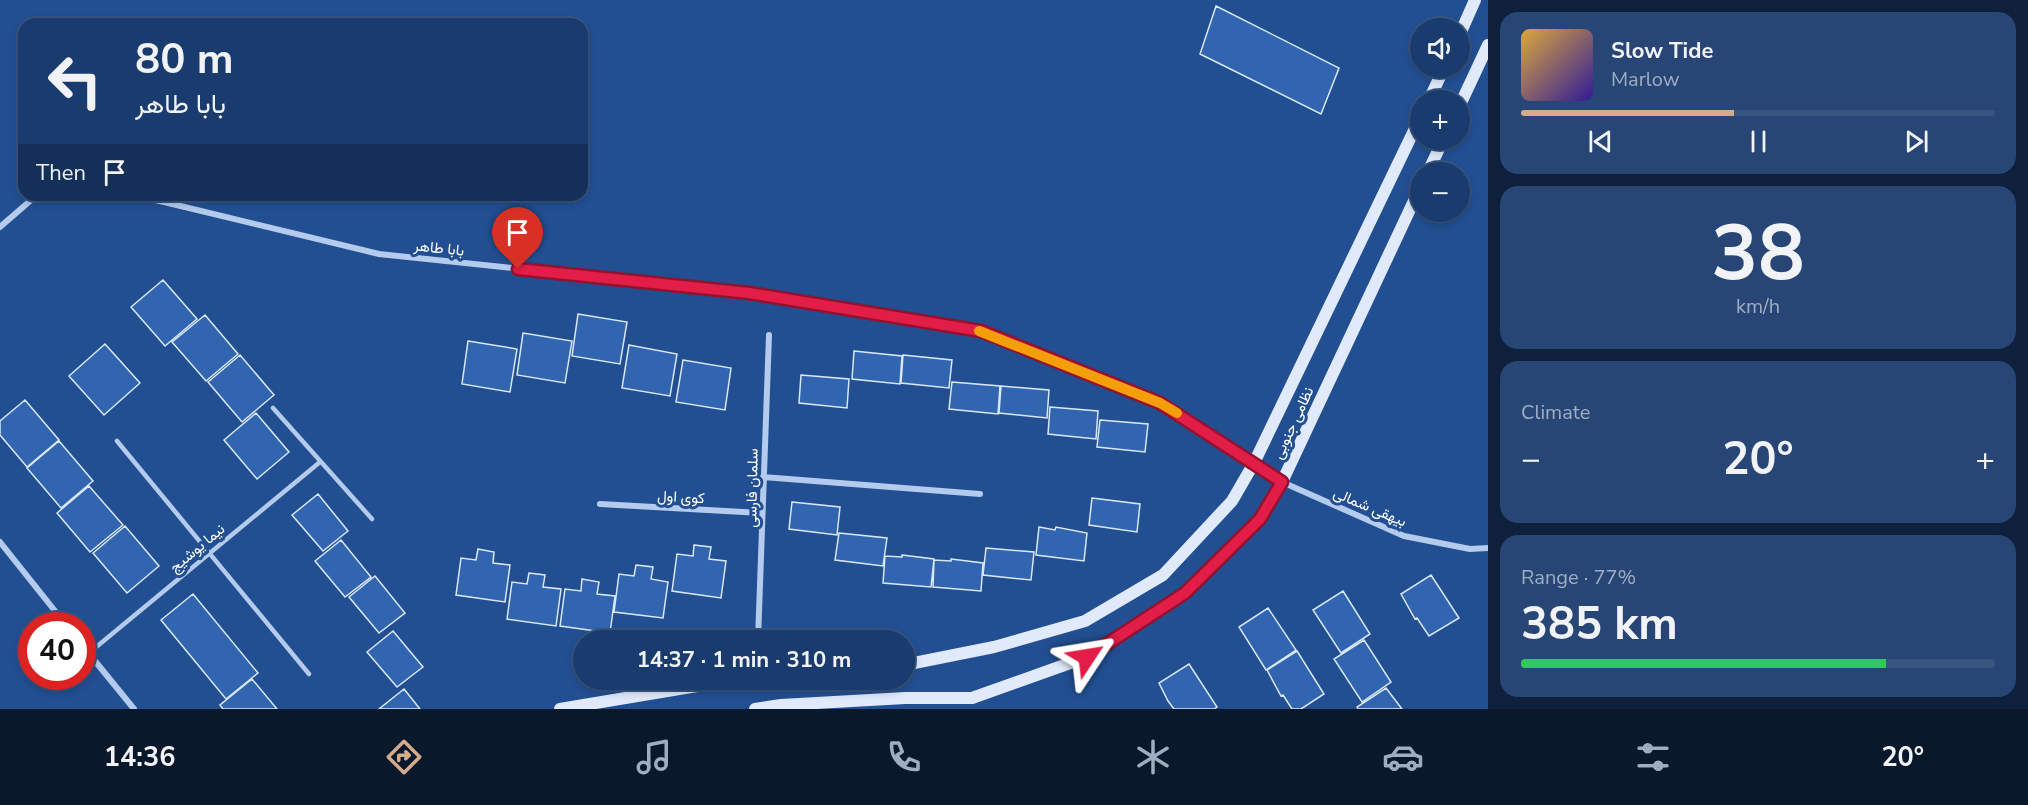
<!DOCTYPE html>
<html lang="en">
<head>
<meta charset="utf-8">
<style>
  :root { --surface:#1a3b6e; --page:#274676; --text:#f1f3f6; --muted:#9fadc2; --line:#385581; --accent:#d6ab8b }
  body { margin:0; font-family:"Nunito Sans",Vazirmatn,sans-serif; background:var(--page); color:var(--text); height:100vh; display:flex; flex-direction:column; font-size:22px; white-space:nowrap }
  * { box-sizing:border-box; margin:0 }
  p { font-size:20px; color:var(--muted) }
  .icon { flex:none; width:33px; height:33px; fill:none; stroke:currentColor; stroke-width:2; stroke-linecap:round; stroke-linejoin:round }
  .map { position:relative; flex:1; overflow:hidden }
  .sheet { display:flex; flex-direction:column; gap:12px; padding:12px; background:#0e203c; width:540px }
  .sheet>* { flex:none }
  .banner { position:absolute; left:18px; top:18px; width:570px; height:183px; border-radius:18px; box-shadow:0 3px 9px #0003,0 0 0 2px var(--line); background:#1a3b6e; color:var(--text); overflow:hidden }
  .tools { position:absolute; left:1410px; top:18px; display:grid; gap:12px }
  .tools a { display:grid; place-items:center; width:60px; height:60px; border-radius:50%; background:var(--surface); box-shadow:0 3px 9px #0003,0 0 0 2px var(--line); font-size:30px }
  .speed { position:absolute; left:18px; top:612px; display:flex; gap:12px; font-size:30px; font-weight:700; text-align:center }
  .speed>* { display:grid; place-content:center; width:78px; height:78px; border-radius:50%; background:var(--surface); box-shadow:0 3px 9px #0003,0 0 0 2px var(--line); line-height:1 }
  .speed .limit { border:9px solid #d22; background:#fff; color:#111 }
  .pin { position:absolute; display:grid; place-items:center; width:51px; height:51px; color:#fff; margin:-62px -26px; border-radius:50% 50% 50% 0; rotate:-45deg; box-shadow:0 0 6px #0007 }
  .pin .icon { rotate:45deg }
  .me { position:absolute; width:66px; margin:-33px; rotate:57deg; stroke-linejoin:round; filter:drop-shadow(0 0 4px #0008) }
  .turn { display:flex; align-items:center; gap:21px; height:126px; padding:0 18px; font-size:27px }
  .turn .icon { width:78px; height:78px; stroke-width:2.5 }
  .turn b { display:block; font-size:42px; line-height:51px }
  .then { display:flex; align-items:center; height:57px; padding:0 18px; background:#0003; gap:12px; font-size:22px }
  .big { font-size:45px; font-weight:700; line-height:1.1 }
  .sheet .tile { flex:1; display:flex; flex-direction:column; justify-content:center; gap:9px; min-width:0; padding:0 21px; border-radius:18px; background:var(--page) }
  .sheet .dial { align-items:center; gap:0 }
  .dial b { font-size:78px; line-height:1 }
  .song { display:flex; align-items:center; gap:18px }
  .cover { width:72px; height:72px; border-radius:9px; background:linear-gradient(135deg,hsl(40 70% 55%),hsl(250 70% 35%)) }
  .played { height:6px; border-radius:3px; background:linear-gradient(90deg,var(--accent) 45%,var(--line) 45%) }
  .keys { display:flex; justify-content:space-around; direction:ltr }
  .heat { display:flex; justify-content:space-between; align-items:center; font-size:33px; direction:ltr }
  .charge { height:9px; border-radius:4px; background:linear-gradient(90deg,#34c759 77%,var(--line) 0) }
  .trip { position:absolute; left:573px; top:630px; width:342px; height:60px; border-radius:30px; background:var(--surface); box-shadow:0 3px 9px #0003,0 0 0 2px var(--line); font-weight:700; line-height:60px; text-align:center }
  .dock { display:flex; height:96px; justify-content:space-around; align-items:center; background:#0a182c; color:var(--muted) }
  .dock .icon { width:42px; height:42px }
  .dock .current { color:var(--accent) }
  .dock b { font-size:27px; color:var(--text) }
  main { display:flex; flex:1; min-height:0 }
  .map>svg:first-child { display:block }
  .building { fill:#3265af; stroke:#d9e7f9; stroke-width:1.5 }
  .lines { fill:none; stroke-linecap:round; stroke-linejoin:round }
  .lane { stroke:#b4cbed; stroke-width:4.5 }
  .street { stroke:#b4cbed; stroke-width:6 }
  .secondary { stroke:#e0eafa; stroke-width:12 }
  .route-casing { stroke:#92132f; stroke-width:15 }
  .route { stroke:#e11d48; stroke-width:10 }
  .slow { stroke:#f59e0b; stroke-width:10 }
  .labels { text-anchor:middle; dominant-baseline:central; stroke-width:6; stroke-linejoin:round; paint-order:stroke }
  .street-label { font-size:15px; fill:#fff; stroke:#224f92 }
</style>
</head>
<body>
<main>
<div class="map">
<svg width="1488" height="709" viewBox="0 0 1488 709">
  <rect width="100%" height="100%" fill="#224f92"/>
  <path class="building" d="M 1216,6 L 1339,68 L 1321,114 L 1200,54 Z
    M 163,280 L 197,319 L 165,346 L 131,307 Z
    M 578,314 L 627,322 L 620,364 L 572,356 Z
    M 205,315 L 238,354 L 206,381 L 172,342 Z
    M 523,333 L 572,341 L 565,383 L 517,375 Z
    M 468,341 L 517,349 L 510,392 L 462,384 Z
    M 105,344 L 140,383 L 104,415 L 69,376 Z
    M 629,345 L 677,354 L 670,396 L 622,388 Z
    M 854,351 L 902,356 L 900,384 L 852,379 Z
    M 240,355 L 274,395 L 242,422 L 208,382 Z
    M 903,355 L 952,360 L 949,388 L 901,383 Z
    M 683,360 L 731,368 L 725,410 L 676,402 Z
    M 801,375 L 849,379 L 847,408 L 799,403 Z
    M 952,382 L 1000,386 L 998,414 L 949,409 Z
    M 1001,386 L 1049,390 L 1047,418 L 999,413 Z
    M 25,400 L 59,440 L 27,467 L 0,435 L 0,421 Z
    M 1050,407 L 1098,411 L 1096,439 L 1048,434 Z
    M 256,413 L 289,452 L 257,479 L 224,440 Z
    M 1100,420 L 1148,424 L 1145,452 L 1097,447 Z
    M 59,441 L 93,481 L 61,508 L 27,468 Z
    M 89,486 L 123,525 L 90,552 L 57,513 Z
    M 318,494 L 348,531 L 323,551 L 292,515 Z
    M 1092,498 L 1140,504 L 1137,532 L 1089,525 Z
    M 792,502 L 840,507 L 837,535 L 789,529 Z
    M 125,526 L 159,566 L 127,593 L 93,553 Z
    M 1039,527 L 1055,530 L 1056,527 L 1087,533 L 1084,561 L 1036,555 Z
    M 839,533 L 887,538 L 883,566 L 835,560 Z
    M 341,540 L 371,577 L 345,597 L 315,561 Z
    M 694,545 L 711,547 L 709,559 L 726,561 L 721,598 L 672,591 L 677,554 L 693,556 Z
    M 986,548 L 1034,552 L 1031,580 L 983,575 Z
    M 478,549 L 494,552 L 493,563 L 510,565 L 505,602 L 456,595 L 461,558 L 476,560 Z
    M 902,555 L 934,559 L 931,587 L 883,583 L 885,556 L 902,557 Z
    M 951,559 L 983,563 L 981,591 L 933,587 L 934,560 L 951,561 Z
    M 636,565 L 653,567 L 651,579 L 668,582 L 663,618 L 614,612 L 619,574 L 634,576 Z
    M 529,573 L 545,575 L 543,587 L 561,589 L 556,626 L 507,619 L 512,582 L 527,584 Z
    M 1431,575 L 1459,618 L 1429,636 L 1417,618 L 1415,619 L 1401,594 Z
    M 375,576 L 405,613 L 379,633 L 349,597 Z
    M 582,579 L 599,582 L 597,594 L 615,596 L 610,633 L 560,626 L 565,589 L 581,591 Z
    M 1343,591 L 1370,634 L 1341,653 L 1313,610 Z
    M 193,594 L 258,673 L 226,699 L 161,620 Z
    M 1268,608 L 1296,650 L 1266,670 L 1239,627 Z
    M 393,631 L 423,667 L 397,687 L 367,652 Z
    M 1364,640 L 1391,682 L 1362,702 L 1334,659 Z
    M 1297,651 L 1324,694 L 1301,709 L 1292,709 L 1283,695 L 1281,696 L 1267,670 Z
    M 1189,664 L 1217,707 L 1214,709 L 1174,709 L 1168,701 L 1159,683 Z
    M 252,679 L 277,709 L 223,709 L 220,705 Z
    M 1386,688 L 1402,709 L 1358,709 L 1357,707 Z
    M 404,689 L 420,709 L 379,709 Z"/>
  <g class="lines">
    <path class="lane" d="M 273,408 L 372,519
      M 117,441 L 309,674
      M 89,653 L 320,462"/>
    <path class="street" d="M 135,195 L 379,254 L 749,293 L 981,331 L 1160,403 L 1282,482 L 1404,536 L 1470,549 L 1488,548
      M 0,227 L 37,195
      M 763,477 L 980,494
      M 600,504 L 761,513
      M 0,542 L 67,626
      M 758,640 L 769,335
      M 82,645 L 134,709"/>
    <path class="secondary" d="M 1460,34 L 1475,0
      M 1429,100 L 1444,68
      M 1460,105 L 1488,45
      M 1428,172 L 1443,140
      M 904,665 L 994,647 L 1085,621 L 1163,575 L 1232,501 L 1254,463 L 1420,118
      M 560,709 L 733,680
      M 755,709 L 781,705 L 905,698 L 972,698 L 1087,657 L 1185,593 L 1260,519 L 1282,482 L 1420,188"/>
  </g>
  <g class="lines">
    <defs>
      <path id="route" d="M 518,269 L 749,293 L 981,331 L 1160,403 L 1282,482 L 1260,519 L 1185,593 L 1087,657"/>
    </defs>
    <use href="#route" class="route-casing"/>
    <use href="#route" class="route"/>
    <path class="slow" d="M 979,331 L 1160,403 L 1177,413"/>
  </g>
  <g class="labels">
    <g class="street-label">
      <text transform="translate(439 248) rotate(6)">بابا طاهر</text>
      <text transform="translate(1293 423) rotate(-65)">نظامی جنوبی</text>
      <text transform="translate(752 488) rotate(-89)">سلمان فارسی</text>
      <text transform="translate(681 497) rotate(3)">کوی اول</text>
      <text transform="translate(1370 507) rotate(23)">بیهقی شمالی</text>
      <text transform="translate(197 548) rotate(-40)">نیما یوشیج</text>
    </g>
  </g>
</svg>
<div class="tools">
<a><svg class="icon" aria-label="sound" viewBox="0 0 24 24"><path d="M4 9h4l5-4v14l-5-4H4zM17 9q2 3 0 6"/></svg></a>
<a>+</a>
<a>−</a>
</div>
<div class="speed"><div class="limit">40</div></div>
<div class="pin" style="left:518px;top:269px;background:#d93025"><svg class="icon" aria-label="arrive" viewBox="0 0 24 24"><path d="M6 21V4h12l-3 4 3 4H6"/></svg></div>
<svg class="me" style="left:1087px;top:657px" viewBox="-20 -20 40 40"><path d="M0-17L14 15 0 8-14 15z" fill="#e11d48" stroke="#fff" stroke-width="4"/></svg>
<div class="trip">14:37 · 1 min · 310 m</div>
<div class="banner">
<div class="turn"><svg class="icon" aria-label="left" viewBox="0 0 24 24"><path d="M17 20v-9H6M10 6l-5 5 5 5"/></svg><div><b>80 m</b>بابا طاهر</div></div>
<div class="then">Then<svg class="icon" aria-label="arrive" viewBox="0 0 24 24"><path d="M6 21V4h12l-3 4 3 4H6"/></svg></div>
</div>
</div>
<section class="sheet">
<div class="tile">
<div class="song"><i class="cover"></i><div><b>Slow Tide</b><p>Marlow</p></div></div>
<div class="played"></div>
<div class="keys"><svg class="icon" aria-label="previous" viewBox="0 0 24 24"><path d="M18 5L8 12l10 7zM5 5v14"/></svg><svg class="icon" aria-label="pause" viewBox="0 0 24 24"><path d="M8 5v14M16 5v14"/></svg><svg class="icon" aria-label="next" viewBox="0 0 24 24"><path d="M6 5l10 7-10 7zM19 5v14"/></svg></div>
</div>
<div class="tile dial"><b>38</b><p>km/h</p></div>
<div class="tile"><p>Climate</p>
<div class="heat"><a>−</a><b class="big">20°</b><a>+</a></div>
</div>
<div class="tile"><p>Range · 77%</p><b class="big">385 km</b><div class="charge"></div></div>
</section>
</main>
<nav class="dock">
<b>14:36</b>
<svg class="icon current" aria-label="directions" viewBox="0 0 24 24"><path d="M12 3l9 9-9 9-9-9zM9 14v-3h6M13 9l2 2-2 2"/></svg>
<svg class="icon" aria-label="music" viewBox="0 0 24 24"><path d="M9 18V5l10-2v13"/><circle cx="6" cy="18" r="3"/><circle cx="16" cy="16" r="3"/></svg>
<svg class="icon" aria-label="phone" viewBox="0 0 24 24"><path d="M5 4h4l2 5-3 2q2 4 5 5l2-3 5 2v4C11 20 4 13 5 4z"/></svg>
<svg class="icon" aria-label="climate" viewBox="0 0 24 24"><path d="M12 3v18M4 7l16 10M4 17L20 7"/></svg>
<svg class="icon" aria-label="car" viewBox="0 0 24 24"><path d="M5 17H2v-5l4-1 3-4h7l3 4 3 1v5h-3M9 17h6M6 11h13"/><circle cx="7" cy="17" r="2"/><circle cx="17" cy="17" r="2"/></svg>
<svg class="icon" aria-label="filters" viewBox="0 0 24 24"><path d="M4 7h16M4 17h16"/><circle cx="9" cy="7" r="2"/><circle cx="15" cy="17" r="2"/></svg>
<b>20°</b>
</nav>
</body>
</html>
